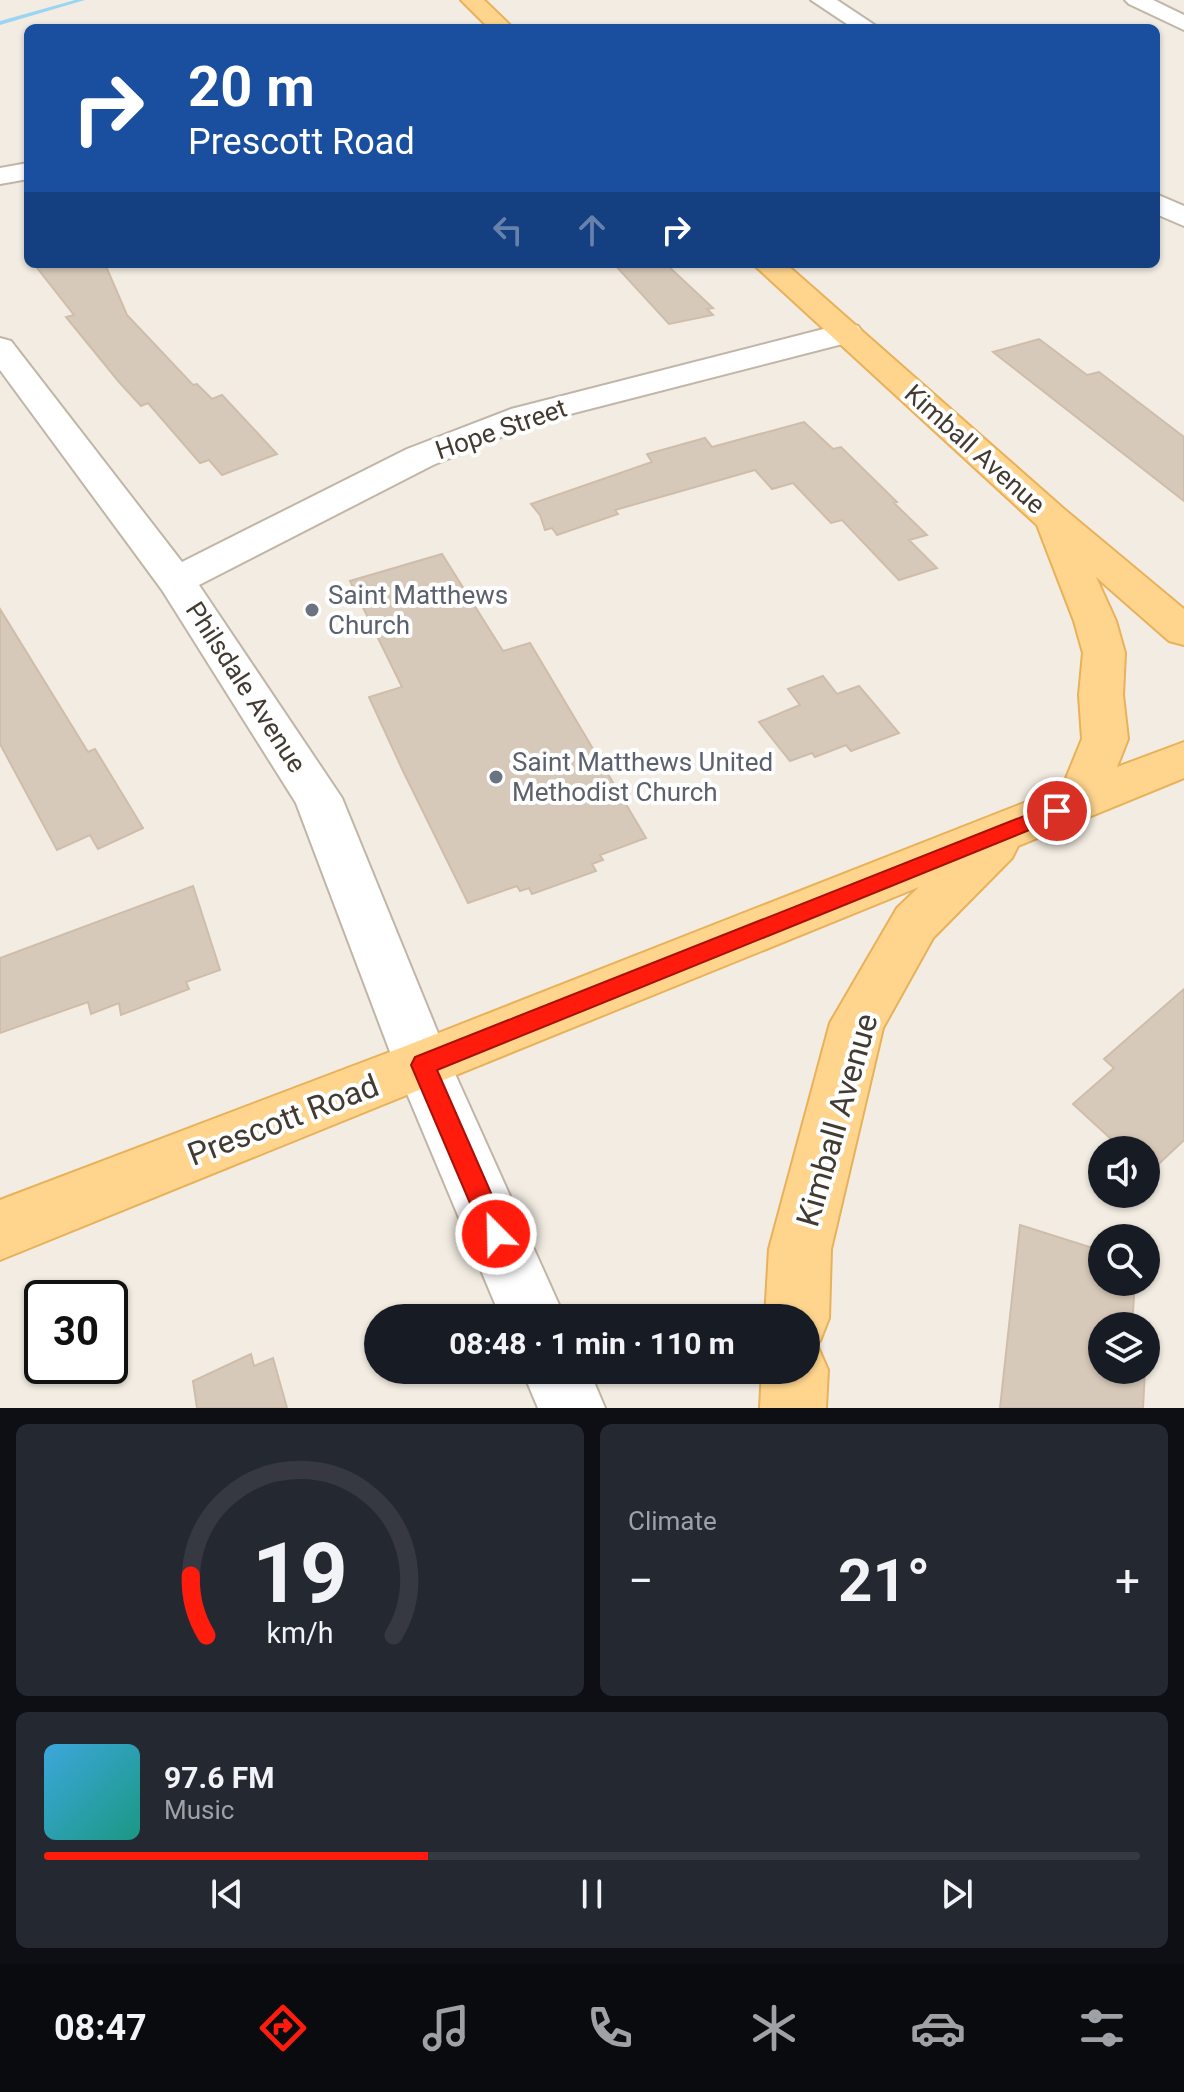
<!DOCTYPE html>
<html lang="en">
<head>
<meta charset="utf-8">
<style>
  :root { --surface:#171b24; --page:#242831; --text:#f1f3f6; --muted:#9ea1a6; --line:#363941; --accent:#ff1c0c }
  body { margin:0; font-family:Roboto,sans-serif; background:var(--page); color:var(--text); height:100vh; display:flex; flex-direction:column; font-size:30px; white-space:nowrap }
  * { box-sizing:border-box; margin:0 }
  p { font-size:26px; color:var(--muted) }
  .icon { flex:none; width:44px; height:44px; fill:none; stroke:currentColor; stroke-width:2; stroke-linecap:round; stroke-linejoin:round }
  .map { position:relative; height:1408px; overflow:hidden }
  .side { display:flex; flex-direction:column; gap:16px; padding:16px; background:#0d0f14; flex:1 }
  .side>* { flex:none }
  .top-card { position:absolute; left:24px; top:24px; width:1136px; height:244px; border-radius:12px; box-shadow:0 2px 6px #0004; background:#1a4fa0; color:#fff; overflow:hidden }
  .controls { position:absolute; left:1088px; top:1136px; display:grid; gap:16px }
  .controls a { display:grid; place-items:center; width:72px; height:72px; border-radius:50%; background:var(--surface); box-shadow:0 2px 6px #0004; font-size:40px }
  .speed { position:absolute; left:24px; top:1280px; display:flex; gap:16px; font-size:40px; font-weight:700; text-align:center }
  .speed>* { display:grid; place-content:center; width:104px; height:104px; border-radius:50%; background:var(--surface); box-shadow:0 2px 6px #0004; line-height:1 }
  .speed .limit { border:4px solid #111; border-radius:12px; background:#fff; color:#111 }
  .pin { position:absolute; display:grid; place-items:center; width:68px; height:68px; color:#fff; margin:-34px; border:4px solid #fff; border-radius:50%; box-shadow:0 2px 8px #0007 }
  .me { position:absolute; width:88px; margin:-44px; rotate:337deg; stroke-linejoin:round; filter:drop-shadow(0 0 6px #0008) }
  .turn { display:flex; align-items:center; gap:28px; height:168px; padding:0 32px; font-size:36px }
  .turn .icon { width:104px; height:104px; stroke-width:2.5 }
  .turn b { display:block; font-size:56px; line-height:68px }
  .lanes { display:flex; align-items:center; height:76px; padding:0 32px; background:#0003; justify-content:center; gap:40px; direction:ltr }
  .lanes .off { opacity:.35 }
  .big { font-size:60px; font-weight:700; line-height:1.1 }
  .side .tile { flex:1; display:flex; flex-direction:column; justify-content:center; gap:12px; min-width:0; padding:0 28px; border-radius:12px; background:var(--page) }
  .side .dial { align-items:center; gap:0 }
  .dial svg { height:208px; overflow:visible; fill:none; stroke:var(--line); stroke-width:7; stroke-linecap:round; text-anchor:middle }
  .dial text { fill:var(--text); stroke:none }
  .song { display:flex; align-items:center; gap:24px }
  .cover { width:96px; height:96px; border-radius:12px; background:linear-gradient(135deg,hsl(200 70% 55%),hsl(170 70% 35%)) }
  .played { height:8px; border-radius:4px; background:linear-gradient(90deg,var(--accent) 35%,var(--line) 35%) }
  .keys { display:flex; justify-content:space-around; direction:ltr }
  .heat { display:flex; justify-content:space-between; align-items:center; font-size:44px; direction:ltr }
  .side .tiles { flex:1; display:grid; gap:16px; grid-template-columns:1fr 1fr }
  .tile:last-child { grid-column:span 2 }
  .trip { position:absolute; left:364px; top:1304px; width:456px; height:80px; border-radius:40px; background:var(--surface); box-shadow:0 2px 6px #0004; font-weight:700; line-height:80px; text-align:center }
  .tabs { display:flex; height:128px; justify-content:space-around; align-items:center; background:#090b0e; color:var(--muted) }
  .tabs .icon { width:56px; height:56px }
  .tabs .on { color:var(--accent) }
  .tabs b { font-size:36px; color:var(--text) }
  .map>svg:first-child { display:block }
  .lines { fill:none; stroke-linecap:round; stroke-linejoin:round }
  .stream { fill:#9ad6f3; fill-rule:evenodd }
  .building { fill:#d7c9ba; stroke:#cfbdaa; stroke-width:2 }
  .minor-casing { stroke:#c0b5a7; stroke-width:4 }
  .major-casing { stroke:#e8b15a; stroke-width:4 }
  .minor { fill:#fff; fill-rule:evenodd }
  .major { fill:#ffd58e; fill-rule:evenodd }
  .route { fill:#ff1c0c; stroke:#a61208; stroke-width:2 }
  .worship-dot { fill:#6b7280; stroke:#fff; stroke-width:3 }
  .labels { text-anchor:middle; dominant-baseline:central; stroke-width:8; stroke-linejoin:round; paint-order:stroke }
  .street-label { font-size:26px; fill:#433b32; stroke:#fff }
  .worship-label { font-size:26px; fill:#5b616d; stroke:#fff; text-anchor:start }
  .near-street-label { font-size:32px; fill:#433b32; stroke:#fff }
</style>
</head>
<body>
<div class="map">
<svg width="1184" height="1408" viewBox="0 0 1184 1408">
  <rect width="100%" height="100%" fill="#f2ece2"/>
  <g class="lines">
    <path class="stream" d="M 75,0 L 85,0 L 0,25 L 0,21 Z"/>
  </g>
  <path class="building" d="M 34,264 L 105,264 L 127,315 L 193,385 L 197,384 L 212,399 L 222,395 L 277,454 L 222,475 L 209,460 L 200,463 L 148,403 L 141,406 L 119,382 L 66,317 L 74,315 Z
    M 614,264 L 666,264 L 713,308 L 707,309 L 713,315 L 669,324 Z
    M 1039,339 L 1087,375 L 1099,372 L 1184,437 L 1184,501 L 993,352 Z
    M 804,422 L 833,449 L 841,447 L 897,502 L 894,503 L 927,535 L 909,540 L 937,568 L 899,580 L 842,520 L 831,523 L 793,483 L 772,489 L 755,470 L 615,510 L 618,514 L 557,535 L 552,528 L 545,530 L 540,515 L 531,504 L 652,462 L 647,454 L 705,438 L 712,447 Z
    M 442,554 L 503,651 L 530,643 L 646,838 L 600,855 L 603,860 L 592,864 L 596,871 L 532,894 L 529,888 L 520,891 L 517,886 L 468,903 L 403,771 L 369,697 L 402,687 L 350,581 Z
    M 0,609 L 88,752 L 95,749 L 143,828 L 98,849 L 90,835 L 57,850 L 0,744 Z
    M 823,676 L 837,694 L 859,686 L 899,733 L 851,751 L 846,745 L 815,757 L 812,753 L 790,761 L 759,722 L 800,705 L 788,689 Z
    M 193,886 L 220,970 L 186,982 L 189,989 L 121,1015 L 119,1003 L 91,1014 L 88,1002 L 0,1033 L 0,958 Z
    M 1184,989 L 1184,1140 L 1146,1176 L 1146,1150 L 1123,1150 L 1073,1104 L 1114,1068 L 1104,1059 Z
    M 1020,1225 L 1102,1251 L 1102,1282 L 1135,1282 L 1132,1326 L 1102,1326 L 1102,1370 L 1145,1370 L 1143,1408 L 1000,1408 Z
    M 251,1354 L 254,1366 L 273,1358 L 287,1408 L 197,1408 L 193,1381 Z"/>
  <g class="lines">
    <defs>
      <path id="minor" d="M 811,0 L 837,0 L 879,28 L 853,28 Z
        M 1125,0 L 1153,0 L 1184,15 L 1184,30 L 1129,4 Z
        M 28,163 L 28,179 L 0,184 L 0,168 Z
        M 1156,194 L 1184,206 L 1184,226 L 1156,214 Z
        M 847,323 L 858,326 L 863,333 L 858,340 L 535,423 L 433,465 L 199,585 L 342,798 L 451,1065 L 565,1318 L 501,1318 L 395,1065 L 296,803 L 162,590 L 0,370 L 0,338 L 11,341 L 182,562 L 407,449 L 511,409 Z
        M 522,1370 L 589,1370 L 605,1408 L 538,1408 Z"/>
      <path id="major" d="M 461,0 L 484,0 L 513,28 L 489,28 Z
        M 753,264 L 786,264 L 1064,509 L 1184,609 L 1184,645 L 1169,641 L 1096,577 L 1116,621 L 1125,653 L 1123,695 L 1128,739 L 1117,767 L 1184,742 L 1184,778 L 1018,846 L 1012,858 L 933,938 L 883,1028 L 831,1249 L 829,1318 L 820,1341 L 811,1344 L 818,1347 L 828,1370 L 826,1408 L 760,1408 L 762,1370 L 806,1370 L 806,1318 L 765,1318 L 769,1249 L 830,1023 L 897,908 L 919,887 L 0,1260 L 0,1200 L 403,1047 L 1062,788 L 1082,739 L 1079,695 L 1083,653 L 1074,621 L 1037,525 Z"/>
    </defs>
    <use href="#minor" class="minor-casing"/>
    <use href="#major" class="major-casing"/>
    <use href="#minor" class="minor"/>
    <use href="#major" class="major"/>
  </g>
  <path class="route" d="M 1057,803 L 1064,805 L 1067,811 L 1064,816 L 437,1070 L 509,1234 L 505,1243 L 496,1246 L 487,1243 L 411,1065 L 415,1057 Z"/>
  <g class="worship-dot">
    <circle cx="312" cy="610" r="8"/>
    <circle cx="496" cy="777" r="8"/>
  </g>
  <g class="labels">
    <g class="street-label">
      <text transform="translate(501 429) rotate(-19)">Hope Street</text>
      <text transform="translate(975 449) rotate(42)">Kimball Avenue</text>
      <text transform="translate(246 687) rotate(57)">Philsdale Avenue</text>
    </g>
    <g class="worship-label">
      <text x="328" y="595">Saint Matthews<tspan x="328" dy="30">Church</tspan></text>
      <text x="512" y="762">Saint Matthews United<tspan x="512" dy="30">Methodist Church</tspan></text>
    </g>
    <g class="near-street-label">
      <text transform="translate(283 1120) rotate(-21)">Prescott Road</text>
      <text transform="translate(837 1120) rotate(-74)">Kimball Avenue</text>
    </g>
  </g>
</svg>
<div class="controls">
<a><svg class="icon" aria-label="sound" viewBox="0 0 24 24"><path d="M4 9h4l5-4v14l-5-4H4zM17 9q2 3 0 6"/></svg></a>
<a><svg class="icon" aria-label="search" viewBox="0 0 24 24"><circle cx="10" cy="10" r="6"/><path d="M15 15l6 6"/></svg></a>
<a><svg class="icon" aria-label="layers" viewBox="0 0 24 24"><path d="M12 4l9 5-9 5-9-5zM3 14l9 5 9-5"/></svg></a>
</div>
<div class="speed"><div class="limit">30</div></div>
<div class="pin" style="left:1057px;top:811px;background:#d93025"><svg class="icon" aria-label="arrive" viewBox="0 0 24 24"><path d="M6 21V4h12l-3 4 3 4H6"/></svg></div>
<svg class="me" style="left:496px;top:1234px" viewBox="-20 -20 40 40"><circle r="17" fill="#ff1c0c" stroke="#fff" stroke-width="3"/><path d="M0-11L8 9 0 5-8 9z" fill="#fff"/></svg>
<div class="trip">08:48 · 1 min · 110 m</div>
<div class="top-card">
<div class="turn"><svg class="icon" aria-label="right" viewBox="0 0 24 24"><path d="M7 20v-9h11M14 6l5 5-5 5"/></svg><div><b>20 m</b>Prescott Road</div></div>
<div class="lanes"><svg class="icon off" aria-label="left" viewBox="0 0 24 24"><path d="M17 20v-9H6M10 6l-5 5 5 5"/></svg><svg class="icon off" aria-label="ahead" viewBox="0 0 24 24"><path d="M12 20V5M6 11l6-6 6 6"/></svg><svg class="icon" aria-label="right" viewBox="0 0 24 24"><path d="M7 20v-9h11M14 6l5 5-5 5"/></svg></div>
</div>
</div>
<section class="side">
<div class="tiles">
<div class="tile dial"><svg viewBox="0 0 100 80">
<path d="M14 69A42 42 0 1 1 86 69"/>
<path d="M14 69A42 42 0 0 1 8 46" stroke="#ff1c0c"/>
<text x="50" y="56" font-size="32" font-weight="700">19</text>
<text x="50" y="72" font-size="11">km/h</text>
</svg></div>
<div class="tile"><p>Climate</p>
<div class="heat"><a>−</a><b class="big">21°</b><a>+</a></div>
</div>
<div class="tile">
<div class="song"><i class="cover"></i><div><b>97.6 FM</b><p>Music</p></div></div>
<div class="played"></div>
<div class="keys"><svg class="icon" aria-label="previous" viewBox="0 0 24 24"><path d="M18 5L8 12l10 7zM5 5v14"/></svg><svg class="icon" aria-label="pause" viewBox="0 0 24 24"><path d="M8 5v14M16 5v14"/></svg><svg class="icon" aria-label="next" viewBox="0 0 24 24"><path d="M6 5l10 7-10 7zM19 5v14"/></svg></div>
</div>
</div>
</section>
<nav class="tabs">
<b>08:47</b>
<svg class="icon on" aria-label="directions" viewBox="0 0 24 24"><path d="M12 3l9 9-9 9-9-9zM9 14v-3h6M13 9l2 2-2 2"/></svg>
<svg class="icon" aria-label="music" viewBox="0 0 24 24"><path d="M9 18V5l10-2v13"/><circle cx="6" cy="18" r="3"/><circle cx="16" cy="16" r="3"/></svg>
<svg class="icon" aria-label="phone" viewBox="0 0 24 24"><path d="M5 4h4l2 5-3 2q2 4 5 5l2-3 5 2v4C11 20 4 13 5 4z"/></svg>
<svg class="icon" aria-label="climate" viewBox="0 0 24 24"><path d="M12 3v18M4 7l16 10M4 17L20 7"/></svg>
<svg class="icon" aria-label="car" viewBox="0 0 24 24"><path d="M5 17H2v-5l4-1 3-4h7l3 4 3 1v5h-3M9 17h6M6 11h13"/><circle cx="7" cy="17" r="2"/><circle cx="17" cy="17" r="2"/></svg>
<svg class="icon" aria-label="filters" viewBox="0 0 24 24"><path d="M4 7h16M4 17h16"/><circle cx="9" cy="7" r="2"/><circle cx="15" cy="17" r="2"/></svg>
</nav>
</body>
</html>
